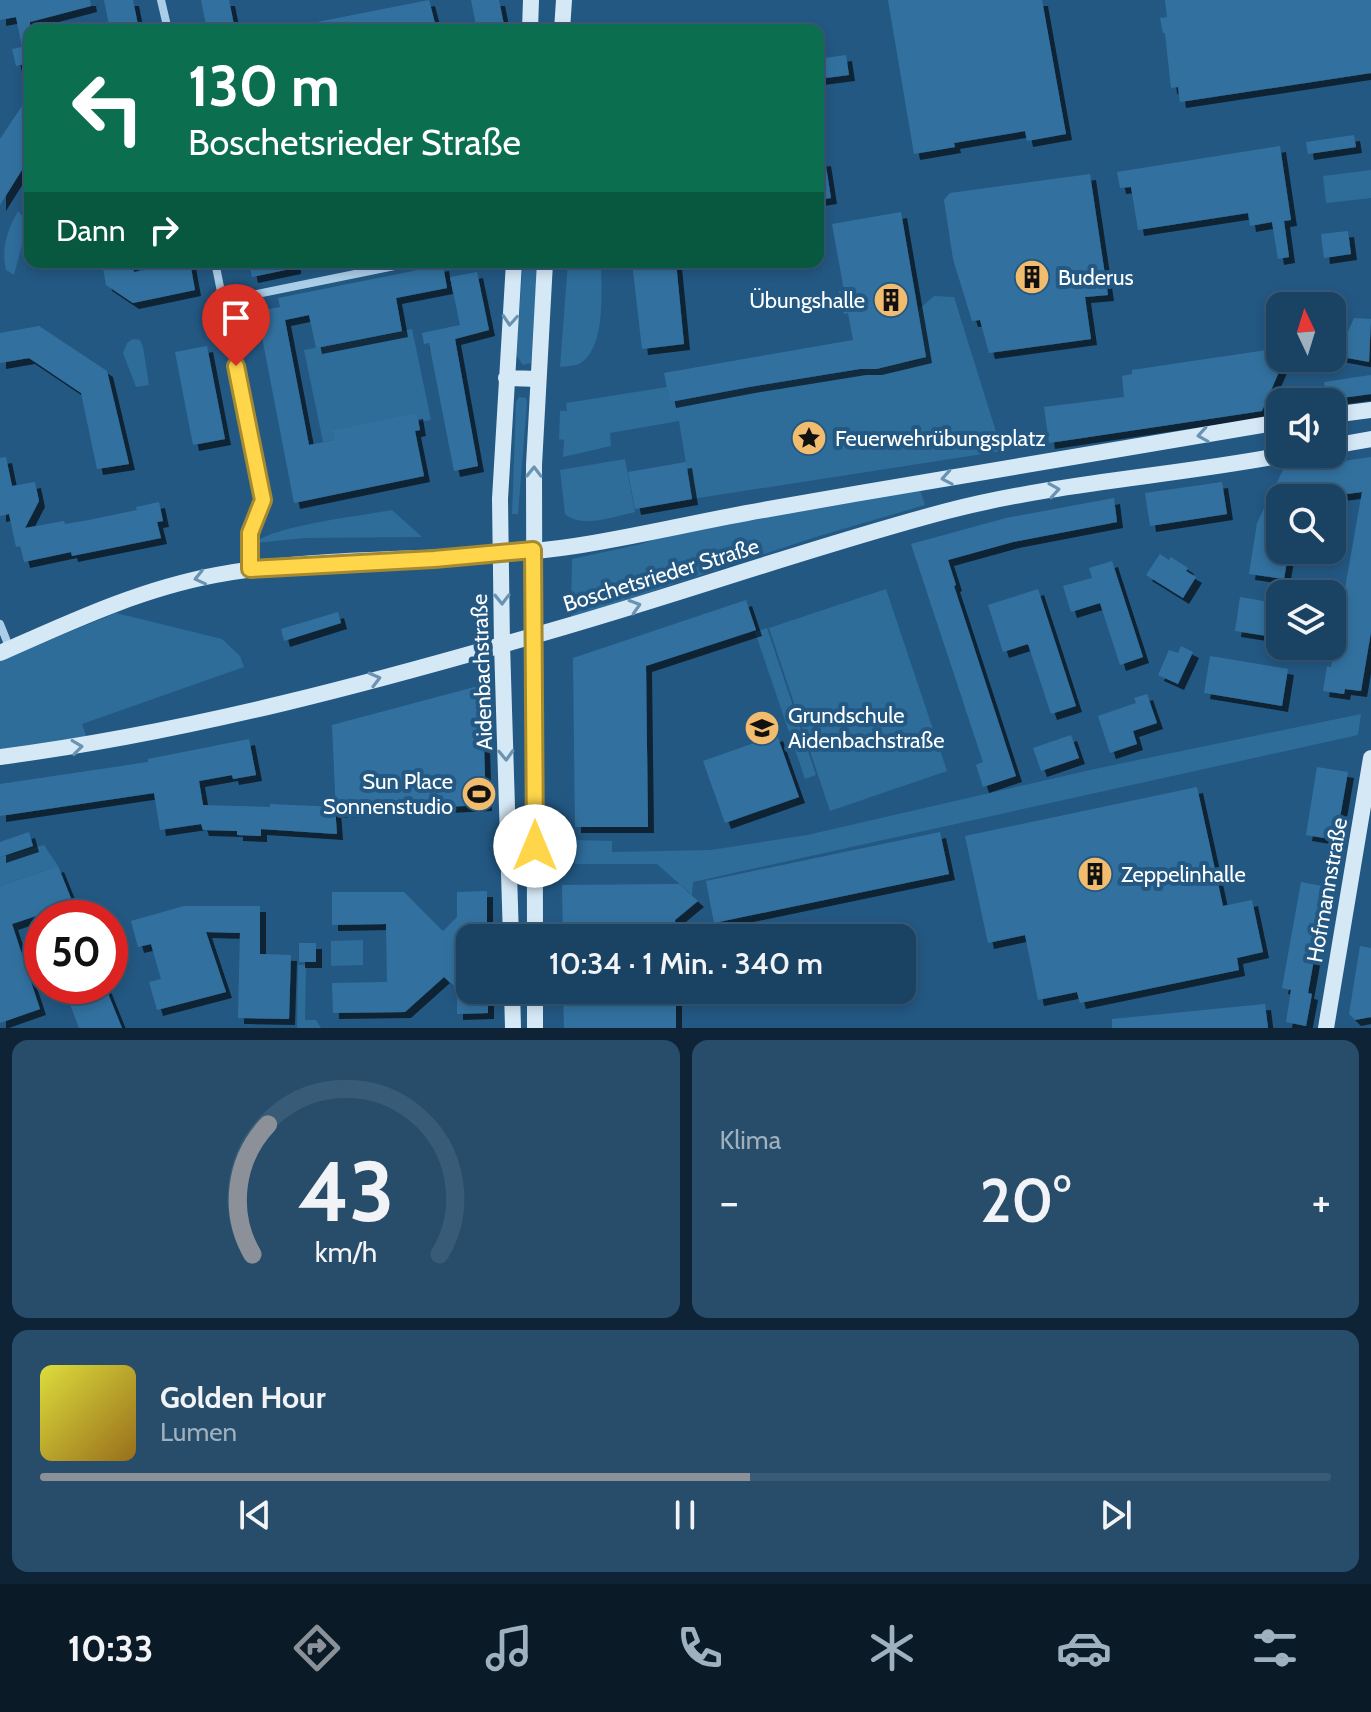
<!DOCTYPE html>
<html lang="de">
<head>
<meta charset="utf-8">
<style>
  :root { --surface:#1a4262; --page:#274d6b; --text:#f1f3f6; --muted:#9fb0be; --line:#385b77; --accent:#8c9099 }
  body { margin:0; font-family:Cabin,sans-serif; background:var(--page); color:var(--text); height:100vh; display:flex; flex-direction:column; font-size:30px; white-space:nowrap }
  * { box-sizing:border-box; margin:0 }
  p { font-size:26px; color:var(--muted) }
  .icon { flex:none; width:44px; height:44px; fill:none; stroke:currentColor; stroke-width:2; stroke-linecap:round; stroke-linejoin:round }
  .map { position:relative; height:1028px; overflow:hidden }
  .details { display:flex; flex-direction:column; gap:12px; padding:12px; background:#0e2436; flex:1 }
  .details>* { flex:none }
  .hud { position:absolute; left:24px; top:24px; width:800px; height:244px; border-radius:16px; box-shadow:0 4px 12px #0003,0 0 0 2px var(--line); background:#0b6e4f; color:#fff; overflow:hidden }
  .needle { width:52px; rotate:356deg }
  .buttons { position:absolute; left:1266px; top:292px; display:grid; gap:16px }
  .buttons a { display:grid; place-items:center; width:80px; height:80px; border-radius:16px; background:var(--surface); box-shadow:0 4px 12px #0003,0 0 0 2px var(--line); font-size:40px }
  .speed { position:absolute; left:24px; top:900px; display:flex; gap:16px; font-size:40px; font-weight:700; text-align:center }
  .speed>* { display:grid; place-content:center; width:104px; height:104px; border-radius:50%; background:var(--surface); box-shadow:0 4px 12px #0003,0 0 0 2px var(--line); line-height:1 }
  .speed .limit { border:12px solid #d22; background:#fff; color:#111 }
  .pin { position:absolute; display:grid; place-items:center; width:68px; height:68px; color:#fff; margin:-82px -34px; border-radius:50% 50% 50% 0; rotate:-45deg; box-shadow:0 0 8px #0007 }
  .pin .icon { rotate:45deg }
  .me { position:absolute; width:88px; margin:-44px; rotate:0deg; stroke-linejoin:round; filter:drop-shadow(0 0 6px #0008) }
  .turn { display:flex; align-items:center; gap:28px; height:168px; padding:0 32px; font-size:36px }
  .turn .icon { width:104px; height:104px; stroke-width:2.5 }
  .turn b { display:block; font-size:56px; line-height:68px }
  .then { display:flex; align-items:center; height:76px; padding:0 32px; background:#0003; gap:16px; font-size:30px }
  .big { font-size:60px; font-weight:600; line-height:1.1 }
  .details .card { flex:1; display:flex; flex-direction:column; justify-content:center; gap:12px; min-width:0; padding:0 28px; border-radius:16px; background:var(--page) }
  .details .dial { align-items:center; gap:0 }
  .dial svg { height:208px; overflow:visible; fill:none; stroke:var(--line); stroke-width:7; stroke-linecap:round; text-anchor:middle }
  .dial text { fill:var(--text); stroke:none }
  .song { display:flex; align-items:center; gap:24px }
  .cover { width:96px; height:96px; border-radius:12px; background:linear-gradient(135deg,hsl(60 70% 55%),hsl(40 70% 35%)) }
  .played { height:8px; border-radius:4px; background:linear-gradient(90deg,var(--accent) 55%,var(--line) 55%) }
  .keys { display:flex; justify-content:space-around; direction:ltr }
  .heat { display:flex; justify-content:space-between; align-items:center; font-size:44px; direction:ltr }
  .details .tiles { flex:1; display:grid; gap:12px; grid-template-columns:1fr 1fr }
  .card:last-child { grid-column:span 2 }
  .trip { position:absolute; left:456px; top:924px; width:460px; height:80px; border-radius:16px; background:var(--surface); box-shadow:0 4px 12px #0003,0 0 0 2px var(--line); font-weight:600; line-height:80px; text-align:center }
  .dock { display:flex; height:128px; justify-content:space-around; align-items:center; background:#0a1a27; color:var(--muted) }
  .dock .icon { width:56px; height:56px }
  .dock .on { color:var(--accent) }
  .dock b { font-size:36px; color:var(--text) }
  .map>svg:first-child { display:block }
  .green { fill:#2e6c9a }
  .building { fill:#33719f; filter:url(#shadow) }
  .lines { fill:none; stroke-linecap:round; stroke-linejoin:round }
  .street { stroke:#abcee8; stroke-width:8 }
  .secondary { stroke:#d5e8f6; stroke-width:16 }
  .oneway { stroke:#6a92b1 }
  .route-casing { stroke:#a68a30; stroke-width:20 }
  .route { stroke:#ffd54a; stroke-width:14 }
  .labels { text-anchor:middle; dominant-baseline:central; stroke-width:8; stroke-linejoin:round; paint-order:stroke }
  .poi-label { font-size:22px; fill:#fff; stroke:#235883; text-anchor:start }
  .street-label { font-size:22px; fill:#fff; stroke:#235883 }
</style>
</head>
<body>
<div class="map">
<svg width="1371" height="1028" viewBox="0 0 1371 1028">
  <defs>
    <filter id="shadow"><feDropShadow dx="6" dy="6" stdDeviation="0" flood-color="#0009"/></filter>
  </defs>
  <rect width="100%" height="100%" fill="#235883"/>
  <path class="green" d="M 1371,170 L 1371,198 L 1326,203 L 1323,176 Z
    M 18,211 L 28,223 L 14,275 L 6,270 C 1,248 7,231 18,211 Z
    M 523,262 L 538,262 L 531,363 L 523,365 L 516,355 Z
    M 568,262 L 601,262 C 601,289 607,348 579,364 C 574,366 565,366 560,367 Z
    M 934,296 L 954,297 L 1002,451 L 692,499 L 679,421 L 610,433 L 611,446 L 563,457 L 564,440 L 559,439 L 560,411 L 567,411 L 566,403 L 667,387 L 670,402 L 749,387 L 916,361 L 926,357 L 918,310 Z
    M 412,329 L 431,420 L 419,422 L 417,414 L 333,430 L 334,440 L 323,442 L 304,350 Z
    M 133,339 L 140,340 L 143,347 L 149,385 L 136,387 L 123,353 L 127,343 Z
    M 519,397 L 526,398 L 527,403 L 518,514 L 512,514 L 516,402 Z
    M 625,459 L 635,512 C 616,516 582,529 565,514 L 560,470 Z
    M 919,487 L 925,505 L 819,536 L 571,618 L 572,559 L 641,544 L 668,535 Z
    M 392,510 L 422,537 L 305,538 L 255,543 C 272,526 365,515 392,510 Z
    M 886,589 L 947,771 L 830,811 L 769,628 Z
    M 116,613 L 222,639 L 240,656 L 244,667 L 82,724 L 87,738 L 0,749 L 0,660 Z
    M 767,628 L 816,775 L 805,779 L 755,632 Z
    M 1361,714 L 1358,735 L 693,882 L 692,895 L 657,864 L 575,864 L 575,840 L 612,841 L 612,852 L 711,850 L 807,835 L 1099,768 Z
    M 44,845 L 58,866 L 0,886 L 0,857 Z
    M 363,940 L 363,965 L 331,966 L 331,941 Z
    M 298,965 L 306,965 L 305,1020 L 316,1020 L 321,1028 L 297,1028 Z"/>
  <path class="building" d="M 0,0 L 90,0 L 91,6 L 30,22 L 30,63 L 16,66 L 12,49 L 22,47 L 16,17 L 0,20 Z
    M 104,0 L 133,0 L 139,30 L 110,30 Z
    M 201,0 L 229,0 L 235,30 L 207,30 Z
    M 429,0 L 435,23 L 400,30 L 307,30 L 307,24 Z
    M 471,0 L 499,0 L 505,30 L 477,30 Z
    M 888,0 L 1042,0 L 1066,134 L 1027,141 L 1025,131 L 954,143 L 955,147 L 914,154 Z
    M 1165,0 L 1371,0 L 1371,73 L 1180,102 L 1178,87 L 1171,88 L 1165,33 L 1163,33 L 1160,18 L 1167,17 Z
    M 846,55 L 849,75 L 818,79 L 818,59 Z
    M 30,94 L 30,157 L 0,205 L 0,139 Z
    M 1354,135 L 1356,147 L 1308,154 L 1306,142 Z
    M 1280,146 L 1291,220 L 1284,221 L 1289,257 L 1278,259 L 1272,222 L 1250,226 L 1248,213 L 1138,230 L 1131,187 L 1120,188 L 1117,172 Z
    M 825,160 L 831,198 L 818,200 L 818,161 Z
    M 1090,174 L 1108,295 L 1085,297 L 1091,339 L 989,353 L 980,320 L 972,321 L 953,259 L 944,200 L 950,193 Z
    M 901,212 L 926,357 L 876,369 L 860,369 L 749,387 L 670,402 L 664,373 L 853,340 L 848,313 L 844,314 L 839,291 L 844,290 L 832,224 Z
    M 1348,231 L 1351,254 L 1324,258 L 1321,234 Z
    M 102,262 L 132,262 L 134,272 L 190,262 L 195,290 L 133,303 L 106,285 Z
    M 249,262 L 295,262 L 295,268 L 252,277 Z
    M 632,262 L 676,262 L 684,344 L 642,349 Z
    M 443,265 L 447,288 L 396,298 L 402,331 L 316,348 L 309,315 L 285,320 L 309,445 L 334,440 L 333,430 L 417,413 L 420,430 L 415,431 L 424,476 L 294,503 L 257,311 L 280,307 L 278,298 Z
    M 477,272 L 489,330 L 455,339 L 478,466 L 454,471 L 429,343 L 424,344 L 422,333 L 460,325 L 450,277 Z
    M 1354,318 L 1371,319 L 1369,362 L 1337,356 Z
    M 39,326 L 107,371 L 129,464 L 97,469 L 81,393 L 29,358 L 0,363 L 0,333 Z
    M 207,346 L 225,439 L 193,445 L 175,352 Z
    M 1280,348 L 1280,358 L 1285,358 L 1262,411 L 1049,443 L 1044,407 L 1124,397 L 1122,376 L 1132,374 L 1132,370 Z
    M 1371,375 L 1371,394 L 1327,400 L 1324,382 Z
    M 6,457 L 12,486 L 35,482 L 39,501 L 25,528 L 64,521 L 65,524 L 89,520 L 137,510 L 136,507 L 159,502 L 163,521 L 157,522 L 161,538 L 72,556 L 71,552 L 24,562 L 20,546 L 16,547 L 9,514 L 0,516 L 0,458 Z
    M 1371,457 L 1371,632 L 1361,691 L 1345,689 L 1344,694 L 1323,691 L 1327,666 L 1331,667 L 1362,492 L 1316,498 L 1280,498 L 1280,550 L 1289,550 L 1284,579 L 1249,574 L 1257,523 L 1283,470 Z
    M 686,462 L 692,499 L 635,509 L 628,472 Z
    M 1222,482 L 1227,514 L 1150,526 L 1145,493 Z
    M 1114,498 L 1117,522 L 1013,542 L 948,560 L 956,585 L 954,586 L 1016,776 L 983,787 L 976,765 L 983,762 L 911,544 L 1006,518 Z
    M 1160,554 L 1169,560 L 1171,557 L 1188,568 L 1186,571 L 1196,577 L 1183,598 L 1146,575 Z
    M 1112,561 L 1143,657 L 1120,665 L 1100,603 L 1071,612 L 1063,586 L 1092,578 L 1089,568 Z
    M 1038,589 L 1076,706 L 1051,714 L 1028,644 L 1003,652 L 988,605 Z
    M 1240,597 L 1280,604 L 1280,638 L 1235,631 Z
    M 746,600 L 756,630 L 646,666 L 648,827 L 575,827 L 573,658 Z
    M 338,612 L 341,623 L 284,641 L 281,629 Z
    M 1181,646 L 1193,652 L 1178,684 L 1158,675 L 1169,650 L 1178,653 Z
    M 1210,656 L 1288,669 L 1282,706 L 1204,693 Z
    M 482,685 L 486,805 L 336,812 L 332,725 Z
    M 1147,694 L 1157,723 L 1133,731 L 1137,744 L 1110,753 L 1098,716 L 1136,703 L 1134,698 Z
    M 777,735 L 799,797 L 725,823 L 703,761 Z
    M 1071,735 L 1079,758 L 1041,771 L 1033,748 Z
    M 249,739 L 256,775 L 233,779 L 232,775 L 199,781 L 203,805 L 270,807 L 270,804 L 335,807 L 337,834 L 261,829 L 261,836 L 237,835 L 237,831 L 203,830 L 201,824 L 160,830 L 154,793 L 0,816 L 0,784 L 148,762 L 148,759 Z
    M 1317,767 L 1348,772 L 1336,840 L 1306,835 Z
    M 1197,787 L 1223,906 L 1252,900 L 1263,952 L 1237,958 L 1239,970 L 1080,1003 L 1077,992 L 1038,1000 L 1025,935 L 988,943 L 965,836 Z
    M 29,832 L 33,846 L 0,857 L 0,842 Z
    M 940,832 L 949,874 L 714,923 L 706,881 Z
    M 58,866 L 79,918 L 37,918 L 36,916 L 12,924 L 40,1009 L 0,1023 L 0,886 Z
    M 1301,882 L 1327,887 L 1308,993 L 1312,994 L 1306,1026 L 1286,1022 L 1291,990 L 1282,988 Z
    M 679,884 L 698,901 L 675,920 L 676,938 L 563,938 L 562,885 Z
    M 487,891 L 487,932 L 482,938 L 470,938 L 470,990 L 488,990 L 488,1013 L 457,1014 L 457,989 L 444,977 L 405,1012 L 333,1013 L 332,983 L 387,982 L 386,924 L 332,925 L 332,892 L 404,892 L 443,931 L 457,917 L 457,892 Z
    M 184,906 L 260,906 L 260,954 L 291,955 L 289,1019 L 238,1018 L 240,933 L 206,932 L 226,992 L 157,1010 L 149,982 L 161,979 L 151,944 L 138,947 L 131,921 Z
    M 299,943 L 316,943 L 316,962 L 299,962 Z
    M 1360,946 L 1371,948 L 1371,1017 L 1355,1020 L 1349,1014 Z
    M 63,986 L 105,986 L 122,1028 L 79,1028 Z
    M 563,990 L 676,990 L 676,1028 L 564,1028 Z
    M 1265,1004 L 1268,1028 L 1112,1028 L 1112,1019 Z"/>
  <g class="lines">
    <path class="street" d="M 161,0 L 168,30
      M 215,262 L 263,500 L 250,533 L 250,569
      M 223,301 L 414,262
      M 0,624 L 10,649"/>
    <path class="secondary" d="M 530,30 L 531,0
      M 562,30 L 564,0
      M 506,378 L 538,379
      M 1332,415 L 1371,410
      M 1332,446 L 1371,439
      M 0,653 C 70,622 140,589 216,575 C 334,553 456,564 575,546 C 640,536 704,520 769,509 C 939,479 1109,450 1280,422
      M 0,757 C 192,732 379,681 564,627 C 692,590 818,545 947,511 C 1059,482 1176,476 1289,454
      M 511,938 L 502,644 L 500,499 L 514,262
      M 535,938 L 534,465 L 545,262
      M 512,990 L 513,1028
      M 535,990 L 535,1028
      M 1326,1028 L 1371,758"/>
  </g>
  <defs><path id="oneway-chevron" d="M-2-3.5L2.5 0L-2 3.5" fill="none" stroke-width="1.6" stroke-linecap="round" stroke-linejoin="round" transform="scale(2)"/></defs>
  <g class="oneway">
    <use href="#oneway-chevron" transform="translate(510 320) rotate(94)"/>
    <use href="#oneway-chevron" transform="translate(1203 435) rotate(171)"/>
    <use href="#oneway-chevron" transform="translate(534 472) rotate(-89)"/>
    <use href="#oneway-chevron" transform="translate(947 478) rotate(170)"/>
    <use href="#oneway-chevron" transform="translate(1054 490) rotate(-9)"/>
    <use href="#oneway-chevron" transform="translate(200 578) rotate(167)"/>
    <use href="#oneway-chevron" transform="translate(502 599) rotate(89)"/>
    <use href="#oneway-chevron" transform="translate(635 606) rotate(-17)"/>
    <use href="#oneway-chevron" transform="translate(375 679) rotate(-15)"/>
    <use href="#oneway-chevron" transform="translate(77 747) rotate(-7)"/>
    <use href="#oneway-chevron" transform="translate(506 755) rotate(88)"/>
  </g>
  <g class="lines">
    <defs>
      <path id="route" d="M 236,366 L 263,500 L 250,533 L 250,569 L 434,559 L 533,550 L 535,846"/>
    </defs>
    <use href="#route" class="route-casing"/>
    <use href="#route" class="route"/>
  </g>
  <defs>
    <symbol id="building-disc" viewBox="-11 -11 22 22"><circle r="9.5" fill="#f2bc6e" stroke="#235883"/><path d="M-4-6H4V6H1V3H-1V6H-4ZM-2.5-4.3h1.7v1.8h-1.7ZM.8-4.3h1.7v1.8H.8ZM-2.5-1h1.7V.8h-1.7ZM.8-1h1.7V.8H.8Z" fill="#111"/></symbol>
    <symbol id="sight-disc" viewBox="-11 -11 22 22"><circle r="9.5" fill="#f2bc6e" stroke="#235883"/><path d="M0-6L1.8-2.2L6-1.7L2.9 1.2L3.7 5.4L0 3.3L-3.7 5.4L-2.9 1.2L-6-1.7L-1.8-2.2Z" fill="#111"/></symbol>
    <symbol id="school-disc" viewBox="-11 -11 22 22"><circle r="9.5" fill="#f2bc6e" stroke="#235883"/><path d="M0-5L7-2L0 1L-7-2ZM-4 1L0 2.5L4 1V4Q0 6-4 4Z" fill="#111"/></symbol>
    <symbol id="stadium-disc" viewBox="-11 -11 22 22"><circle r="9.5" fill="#f2bc6e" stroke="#235883"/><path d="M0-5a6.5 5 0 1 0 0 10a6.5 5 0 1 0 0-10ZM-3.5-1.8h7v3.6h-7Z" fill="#111"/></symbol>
  </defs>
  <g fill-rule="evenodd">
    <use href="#building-disc" x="1012" y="257" width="40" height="40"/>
    <use href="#building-disc" x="871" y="280" width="40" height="40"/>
    <use href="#sight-disc" x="789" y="418" width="40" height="40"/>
    <use href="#school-disc" x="742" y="708" width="40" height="40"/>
    <use href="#stadium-disc" x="459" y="774" width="40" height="40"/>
    <use href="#building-disc" x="1075" y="854" width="40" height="40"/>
  </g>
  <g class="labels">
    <g class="poi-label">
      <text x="1058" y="277">Buderus</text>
      <text x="865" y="300" text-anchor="end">Übungshalle</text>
      <text x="835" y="438">Feuerwehrübungsplatz</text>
      <text x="788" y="715">Grundschule<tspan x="788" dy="25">Aidenbachstraße</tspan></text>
      <text x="453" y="781" text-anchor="end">Sun Place<tspan x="453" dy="25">Sonnenstudio</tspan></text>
      <text x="1121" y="874">Zeppelinhalle</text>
    </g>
    <g class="street-label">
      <text transform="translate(661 575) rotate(-17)">Boschetsrieder Straße</text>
      <text transform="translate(482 672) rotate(-92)">Aidenbachstraße</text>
      <text transform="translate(1327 890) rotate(-80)">Hofmannstraße</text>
    </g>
  </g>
</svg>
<div class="buttons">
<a><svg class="needle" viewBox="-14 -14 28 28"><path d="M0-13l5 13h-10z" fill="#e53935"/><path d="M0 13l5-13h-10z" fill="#9fb0be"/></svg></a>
<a><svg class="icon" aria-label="sound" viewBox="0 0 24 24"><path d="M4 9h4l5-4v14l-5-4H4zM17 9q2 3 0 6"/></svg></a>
<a><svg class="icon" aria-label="search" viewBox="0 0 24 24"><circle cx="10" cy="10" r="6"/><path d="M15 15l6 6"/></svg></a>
<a><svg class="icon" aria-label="layers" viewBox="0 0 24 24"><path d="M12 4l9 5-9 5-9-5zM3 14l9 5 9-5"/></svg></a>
</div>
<div class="speed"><div class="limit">50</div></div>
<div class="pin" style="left:236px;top:366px;background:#d93025"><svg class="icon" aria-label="arrive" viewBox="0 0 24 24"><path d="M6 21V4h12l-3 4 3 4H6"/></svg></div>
<svg class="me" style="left:535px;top:846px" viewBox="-20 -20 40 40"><circle r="19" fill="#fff"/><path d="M0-13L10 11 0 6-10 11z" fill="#ffd54a"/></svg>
<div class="trip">10:34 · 1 Min. · 340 m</div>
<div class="hud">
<div class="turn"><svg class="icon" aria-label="left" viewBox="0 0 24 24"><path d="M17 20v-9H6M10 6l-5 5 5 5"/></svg><div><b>130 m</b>Boschetsrieder Straße</div></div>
<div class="then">Dann<svg class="icon" aria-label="right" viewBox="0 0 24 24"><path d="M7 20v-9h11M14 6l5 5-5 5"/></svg></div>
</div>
</div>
<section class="details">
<div class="tiles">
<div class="card dial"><svg viewBox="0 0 100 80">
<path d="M14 69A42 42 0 1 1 86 69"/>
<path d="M14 69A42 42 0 0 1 20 19" stroke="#8c9099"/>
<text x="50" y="56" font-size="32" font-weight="700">43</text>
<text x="50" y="72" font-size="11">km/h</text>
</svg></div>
<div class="card"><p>Klima</p>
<div class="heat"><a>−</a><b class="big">20°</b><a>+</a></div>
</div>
<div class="card">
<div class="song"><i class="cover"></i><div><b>Golden Hour</b><p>Lumen</p></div></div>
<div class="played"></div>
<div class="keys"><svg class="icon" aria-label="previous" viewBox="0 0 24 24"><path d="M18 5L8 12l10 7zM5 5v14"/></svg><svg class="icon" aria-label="pause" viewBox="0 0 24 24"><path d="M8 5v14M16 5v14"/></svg><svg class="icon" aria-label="next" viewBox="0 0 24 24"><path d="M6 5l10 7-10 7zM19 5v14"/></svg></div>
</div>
</div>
</section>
<nav class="dock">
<b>10:33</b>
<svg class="icon on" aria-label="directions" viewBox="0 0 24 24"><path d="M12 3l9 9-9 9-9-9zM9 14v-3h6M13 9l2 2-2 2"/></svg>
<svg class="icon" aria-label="music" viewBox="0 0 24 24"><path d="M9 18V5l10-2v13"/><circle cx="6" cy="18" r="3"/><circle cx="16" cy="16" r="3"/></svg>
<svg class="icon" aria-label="phone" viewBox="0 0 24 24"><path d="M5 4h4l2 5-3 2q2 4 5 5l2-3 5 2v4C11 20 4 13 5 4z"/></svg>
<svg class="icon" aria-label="climate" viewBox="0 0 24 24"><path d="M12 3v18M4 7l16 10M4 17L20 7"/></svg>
<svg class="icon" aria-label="car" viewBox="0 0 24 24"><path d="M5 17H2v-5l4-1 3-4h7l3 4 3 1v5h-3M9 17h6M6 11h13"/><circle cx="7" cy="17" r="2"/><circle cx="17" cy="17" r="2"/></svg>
<svg class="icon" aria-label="filters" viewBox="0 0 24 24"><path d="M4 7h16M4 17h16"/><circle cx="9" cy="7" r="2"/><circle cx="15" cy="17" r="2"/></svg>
</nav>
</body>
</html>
